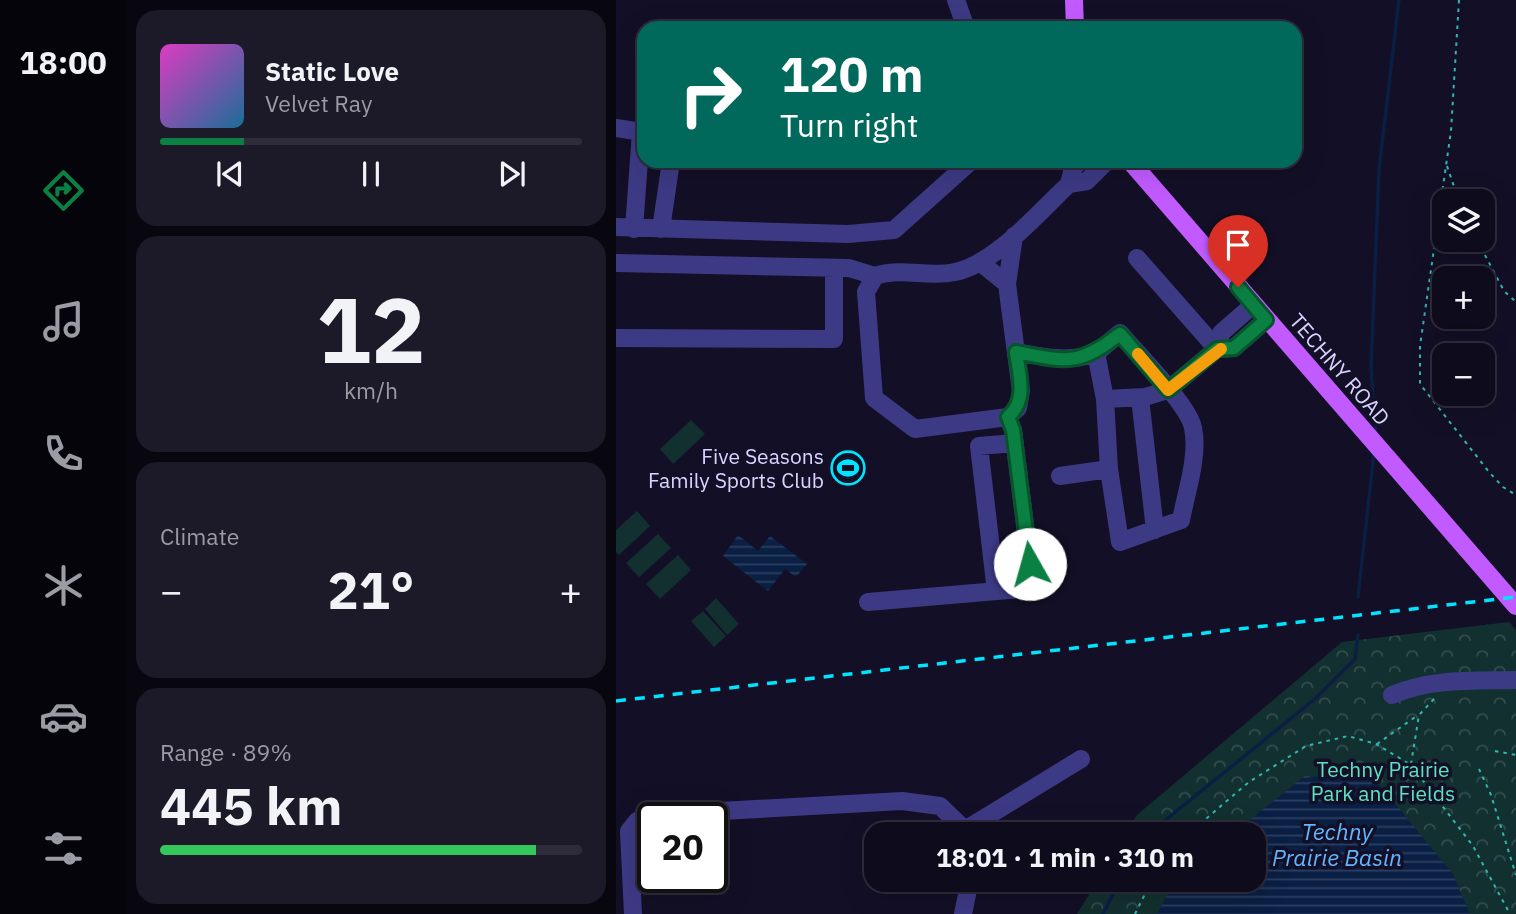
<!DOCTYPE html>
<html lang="en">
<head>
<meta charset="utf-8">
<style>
  :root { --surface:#0e0b1c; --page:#1c1929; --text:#f1f3f6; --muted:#9b9ba3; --line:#2e2b3b; --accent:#0b8043 }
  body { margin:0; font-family:"IBM Plex Sans",sans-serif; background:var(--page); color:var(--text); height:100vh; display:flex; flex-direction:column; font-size:26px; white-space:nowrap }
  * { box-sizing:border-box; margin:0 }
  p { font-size:23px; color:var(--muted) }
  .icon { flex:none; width:38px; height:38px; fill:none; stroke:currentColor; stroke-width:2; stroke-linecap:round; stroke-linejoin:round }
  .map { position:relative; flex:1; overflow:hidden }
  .drawer { display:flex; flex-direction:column; gap:10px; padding:10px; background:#08060f; width:490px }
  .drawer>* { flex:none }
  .guide { position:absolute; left:21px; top:21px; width:665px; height:147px; border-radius:21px; box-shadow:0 7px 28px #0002,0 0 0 2px var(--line); background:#00695c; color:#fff; overflow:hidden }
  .controls { position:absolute; left:816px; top:189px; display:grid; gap:14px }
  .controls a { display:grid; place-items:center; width:63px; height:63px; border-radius:14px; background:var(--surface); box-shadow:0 7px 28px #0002,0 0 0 2px var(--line); font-size:35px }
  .speed { position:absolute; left:21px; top:802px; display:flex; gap:14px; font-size:35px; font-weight:700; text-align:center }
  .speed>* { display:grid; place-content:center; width:91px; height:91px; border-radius:50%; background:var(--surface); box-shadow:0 7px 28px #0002,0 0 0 2px var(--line); line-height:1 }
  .speed .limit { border:4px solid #111; border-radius:10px; background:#fff; color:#111 }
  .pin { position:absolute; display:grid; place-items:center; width:60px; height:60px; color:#fff; margin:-72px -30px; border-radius:50% 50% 50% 0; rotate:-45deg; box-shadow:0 0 7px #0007 }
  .pin .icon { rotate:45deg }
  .me { position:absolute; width:77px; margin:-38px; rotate:353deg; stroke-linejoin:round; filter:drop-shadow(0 0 5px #0008) }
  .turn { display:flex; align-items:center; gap:24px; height:147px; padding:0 28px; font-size:32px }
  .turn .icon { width:91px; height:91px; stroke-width:2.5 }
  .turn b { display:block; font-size:49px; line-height:60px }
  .big { font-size:52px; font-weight:700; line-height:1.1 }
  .drawer .tile { flex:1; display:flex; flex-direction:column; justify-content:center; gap:10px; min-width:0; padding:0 24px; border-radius:21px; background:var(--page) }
  .drawer .dial { align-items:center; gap:0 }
  .dial b { font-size:91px; line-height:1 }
  .song { display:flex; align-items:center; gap:21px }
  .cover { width:84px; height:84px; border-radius:10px; background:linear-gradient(135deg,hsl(310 70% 55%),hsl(200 70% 35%)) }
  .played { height:7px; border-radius:4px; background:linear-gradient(90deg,var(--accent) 20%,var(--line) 20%) }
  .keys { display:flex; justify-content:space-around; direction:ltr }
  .heat { display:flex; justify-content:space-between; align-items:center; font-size:38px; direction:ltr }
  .charge { height:10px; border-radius:5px; background:linear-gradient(90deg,#34c759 89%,var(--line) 0) }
  .trip { position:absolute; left:248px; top:822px; width:402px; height:70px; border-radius:21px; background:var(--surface); box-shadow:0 7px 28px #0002,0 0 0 2px var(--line); font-weight:700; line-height:70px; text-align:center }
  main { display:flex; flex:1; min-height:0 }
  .tabs { display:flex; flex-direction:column; width:126px; justify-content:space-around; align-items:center; background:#06040b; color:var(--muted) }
  .tabs .icon { width:49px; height:49px }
  .tabs .active { color:var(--accent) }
  .tabs b { font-size:32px; color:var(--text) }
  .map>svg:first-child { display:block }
  .park { fill:url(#park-crowns) }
  .garden { fill:#12302f }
  .water { fill:url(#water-rules) }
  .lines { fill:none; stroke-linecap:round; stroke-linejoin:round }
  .stream { stroke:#0a1f44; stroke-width:3.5 }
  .path { stroke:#2fb8b0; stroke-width:2; stroke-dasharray:3.5 5; stroke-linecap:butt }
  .minor { stroke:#3d3a85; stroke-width:18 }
  .major { stroke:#c25bff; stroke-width:18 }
  .rail { stroke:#00e5ff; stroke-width:3.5; stroke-dasharray:10 9; stroke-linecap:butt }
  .route-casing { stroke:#07532c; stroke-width:18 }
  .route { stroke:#0b8043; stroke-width:12 }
  .slow { stroke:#f59e0b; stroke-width:12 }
  .labels { text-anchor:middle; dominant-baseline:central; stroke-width:7; stroke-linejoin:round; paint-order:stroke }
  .street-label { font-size:21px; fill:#d9d4ff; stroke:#130f26 }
  .poi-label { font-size:21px; fill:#d9d4ff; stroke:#130f26; text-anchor:end }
  .park-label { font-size:21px; fill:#5fe0c0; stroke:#130f26 }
  .water-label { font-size:23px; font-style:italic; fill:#62b6ff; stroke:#130f26 }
</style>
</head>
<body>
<main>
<nav class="tabs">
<b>18:00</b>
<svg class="icon active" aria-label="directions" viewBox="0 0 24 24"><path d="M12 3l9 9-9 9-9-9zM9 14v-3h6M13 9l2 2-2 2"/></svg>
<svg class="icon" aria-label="music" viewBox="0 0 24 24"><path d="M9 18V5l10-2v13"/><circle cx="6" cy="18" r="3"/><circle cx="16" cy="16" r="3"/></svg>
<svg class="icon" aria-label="phone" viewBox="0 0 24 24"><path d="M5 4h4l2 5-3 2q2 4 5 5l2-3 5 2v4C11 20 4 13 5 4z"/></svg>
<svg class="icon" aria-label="climate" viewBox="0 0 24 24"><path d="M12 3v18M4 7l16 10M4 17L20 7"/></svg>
<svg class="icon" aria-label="car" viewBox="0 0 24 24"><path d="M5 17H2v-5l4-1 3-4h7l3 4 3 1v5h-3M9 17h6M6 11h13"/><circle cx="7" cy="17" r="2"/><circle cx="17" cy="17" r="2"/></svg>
<svg class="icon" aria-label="filters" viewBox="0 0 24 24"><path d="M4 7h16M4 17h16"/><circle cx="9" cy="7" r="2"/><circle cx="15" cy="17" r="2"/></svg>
</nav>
<section class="drawer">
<div class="tile">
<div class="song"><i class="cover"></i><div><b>Static Love</b><p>Velvet Ray</p></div></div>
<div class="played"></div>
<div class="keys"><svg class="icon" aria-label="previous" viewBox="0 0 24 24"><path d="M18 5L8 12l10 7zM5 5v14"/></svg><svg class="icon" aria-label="pause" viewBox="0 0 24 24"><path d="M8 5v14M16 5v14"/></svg><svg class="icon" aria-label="next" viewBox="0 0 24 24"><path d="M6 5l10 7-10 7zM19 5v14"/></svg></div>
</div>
<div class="tile dial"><b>12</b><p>km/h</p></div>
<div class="tile"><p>Climate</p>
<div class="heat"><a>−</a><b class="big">21°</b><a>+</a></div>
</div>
<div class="tile"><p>Range · 89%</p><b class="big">445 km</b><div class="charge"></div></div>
</section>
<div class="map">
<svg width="900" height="914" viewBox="0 0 900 914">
  <defs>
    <pattern id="park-crowns" width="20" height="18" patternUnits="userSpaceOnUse" patternTransform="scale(1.75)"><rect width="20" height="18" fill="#12302f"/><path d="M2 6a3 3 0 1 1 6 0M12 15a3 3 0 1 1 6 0" fill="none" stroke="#344d4e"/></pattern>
    <pattern id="water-rules" width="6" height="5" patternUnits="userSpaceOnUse" patternTransform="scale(1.75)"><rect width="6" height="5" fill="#0a1f44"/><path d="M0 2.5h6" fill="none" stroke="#2d3f60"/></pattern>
  </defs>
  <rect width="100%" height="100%" fill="#130f26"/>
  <path class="park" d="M 893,622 L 900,630 L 900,914 L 461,914 L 482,880 L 639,880 L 639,835 L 509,835 L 521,815 L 726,642 Z"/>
  <path class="garden" d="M 75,420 L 89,434 L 57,464 L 44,449 Z
    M 21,511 L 34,526 L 3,555 L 0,552 L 0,530 Z
    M 42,534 L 55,548 L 23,577 L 10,563 Z
    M 62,555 L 75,570 L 44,599 L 30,584 Z
    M 100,598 L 123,624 L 111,635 L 89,609 Z
    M 87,611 L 110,636 L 98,647 L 75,621 Z"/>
  <path class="water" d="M 122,535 L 142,551 L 154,536 L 191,564 L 180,577 L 169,569 L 152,591 L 107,556 Z
    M 753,772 L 837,874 L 854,914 L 541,914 L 559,880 L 639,880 L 639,835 L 615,835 L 686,778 Z"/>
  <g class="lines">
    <path class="stream" d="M 760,435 L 755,368 L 763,170 L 783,0
      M 742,597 L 758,453
      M 531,835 L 700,698 L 739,659 L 742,635
      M 487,914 L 504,880"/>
    <path class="path" d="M 843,0 L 835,131 L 804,346 L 804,384 L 873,472 L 887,487 L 900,495
      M 831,166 L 843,201
      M 861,240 L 888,291 L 900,302
      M 761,744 L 802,715
      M 879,751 L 900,755
      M 795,764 L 803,715 L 818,699
      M 863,769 L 875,795 L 900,875
      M 571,835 L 633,782 L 690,746 L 732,736 L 760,744 L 795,765 L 857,846 L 894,914
      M 519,914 L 536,880"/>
    <path class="minor" d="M 340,0 L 350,28
      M 0,128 L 25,132 L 18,229
      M 464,161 L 457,168 L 453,184 L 471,181 L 491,161
      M 0,227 L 232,234 L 278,230 L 355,161
      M 45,229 L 55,161
      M 521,258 L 601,349
      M 0,263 L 233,268 L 259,276
      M 365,263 L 391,284 L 398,236
      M 391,284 L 405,391 L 402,408 L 392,417 L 299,429 L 258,398 L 250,292 L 259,276 C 286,267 312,278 339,272 C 379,264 423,212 453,184
      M 0,338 L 218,339 L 218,268
      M 601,349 L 618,348 L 650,320
      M 400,352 C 428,357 453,363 480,353
      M 524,398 L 539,530
      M 489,399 L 529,397 L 552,390 L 601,349 L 605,333 L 637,305
      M 444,476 L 493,469 L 504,542 L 565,520 C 570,493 583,456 577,428 C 573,405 521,354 504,333 L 480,353 L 489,399 L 493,469
      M 380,591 L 363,446 L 399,443
      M 252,602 L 417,588 L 397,430 L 392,417
      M 776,695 C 817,678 857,681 900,680
      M 349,830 L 465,759
      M 17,914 L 13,831 L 21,821 L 33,815 L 286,801 L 324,806 L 349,830 L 350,835
      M 347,914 L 354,880"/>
    <path class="major" d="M 458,0 L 459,28
      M 514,161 L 900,606"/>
    <path class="rail" d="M 0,701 L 900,597"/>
  </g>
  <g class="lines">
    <defs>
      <path id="route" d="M 414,564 L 397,430 L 392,417 C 412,400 403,375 400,352 C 450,362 463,366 504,334 L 552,390 L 601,349 L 618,348 L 650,320 L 622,287"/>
    </defs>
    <use href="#route" class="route-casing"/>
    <use href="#route" class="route"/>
    <path class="slow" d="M 522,354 L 552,390 L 605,349"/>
  </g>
  <defs>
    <symbol id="stadium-ring" viewBox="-11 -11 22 22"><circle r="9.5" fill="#130f26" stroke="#00e5ff" stroke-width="1.5"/><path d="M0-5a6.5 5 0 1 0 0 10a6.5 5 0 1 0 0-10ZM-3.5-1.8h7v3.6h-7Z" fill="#00e5ff"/></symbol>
  </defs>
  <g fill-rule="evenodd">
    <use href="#stadium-ring" x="213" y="449" width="38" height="38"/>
  </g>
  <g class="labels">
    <g class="street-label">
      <text transform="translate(724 369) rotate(49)">TECHNY ROAD</text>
    </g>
    <g class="poi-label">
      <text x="208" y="456">Five Seasons<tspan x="208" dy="24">Family Sports Club</tspan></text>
    </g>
    <g class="park-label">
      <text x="767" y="769">Techny Prairie<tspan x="767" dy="24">Park and Fields</tspan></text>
    </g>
    <g class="water-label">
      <text x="721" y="831">Techny<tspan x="721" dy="26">Prairie Basin</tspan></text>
    </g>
  </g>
</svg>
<div class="controls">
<a><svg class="icon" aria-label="layers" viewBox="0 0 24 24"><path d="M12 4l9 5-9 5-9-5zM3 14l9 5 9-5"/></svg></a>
<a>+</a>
<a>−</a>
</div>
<div class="speed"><div class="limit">20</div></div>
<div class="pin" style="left:622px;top:287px;background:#d93025"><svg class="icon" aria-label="arrive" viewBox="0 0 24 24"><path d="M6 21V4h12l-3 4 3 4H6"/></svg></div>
<svg class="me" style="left:414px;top:564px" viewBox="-20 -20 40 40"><circle r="19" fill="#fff"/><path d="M0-13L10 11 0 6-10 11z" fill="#0b8043"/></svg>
<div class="trip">18:01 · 1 min · 310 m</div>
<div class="guide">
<div class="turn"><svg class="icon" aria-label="right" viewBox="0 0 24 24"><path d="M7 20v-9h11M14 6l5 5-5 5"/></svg><div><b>120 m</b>Turn right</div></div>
</div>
</div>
</main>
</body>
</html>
